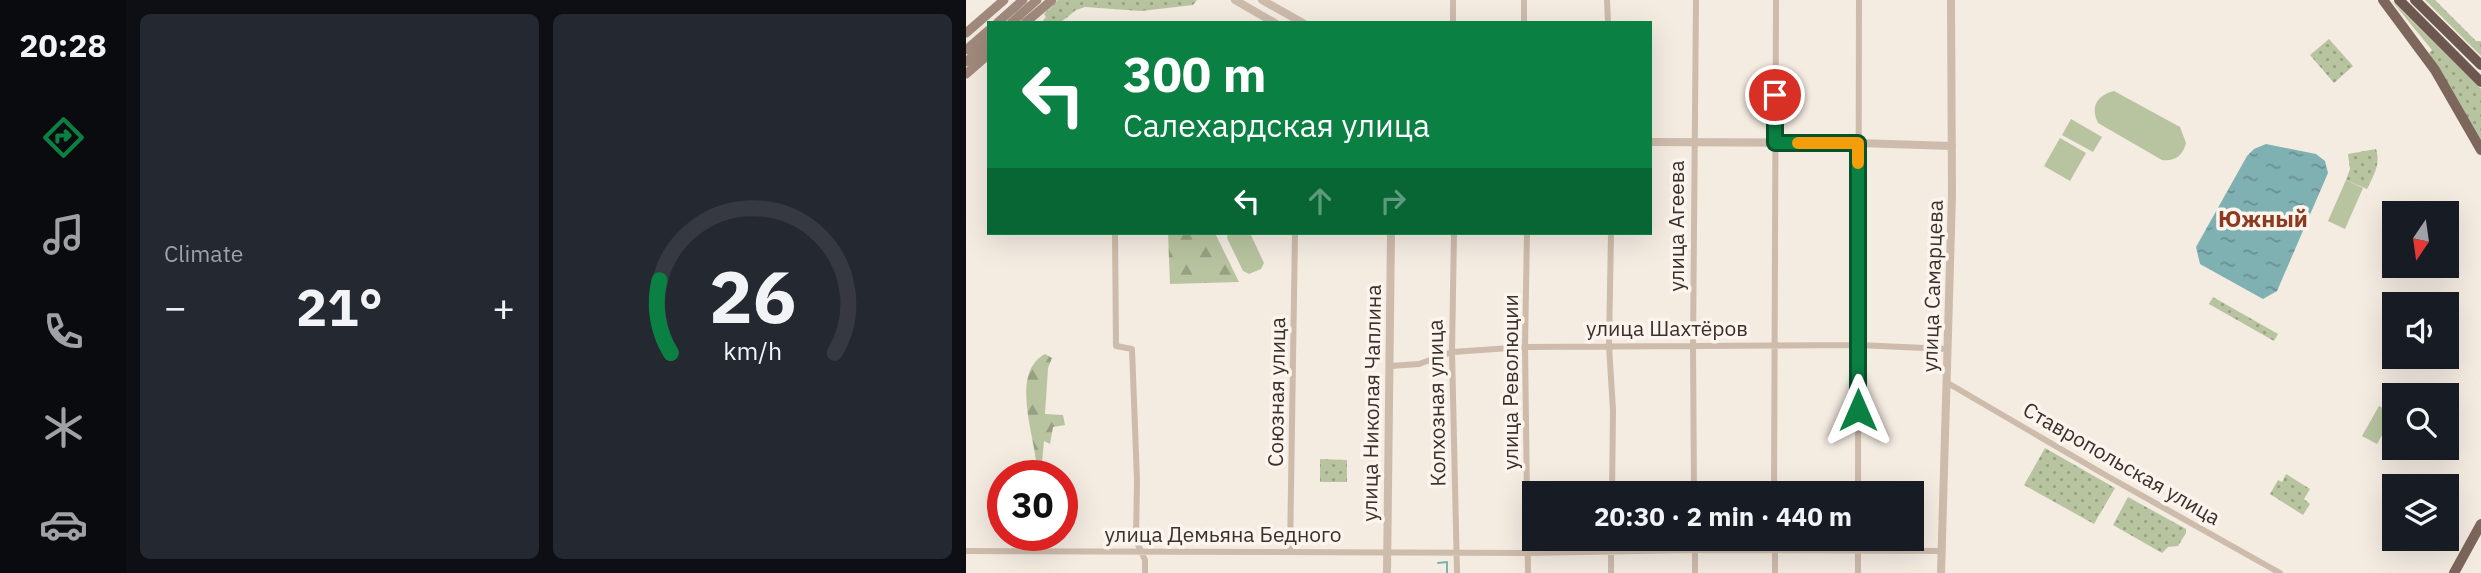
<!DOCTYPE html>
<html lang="en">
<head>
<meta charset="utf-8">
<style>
  :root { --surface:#171b24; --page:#242831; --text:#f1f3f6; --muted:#9ea1a6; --line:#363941; --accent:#0b8043 }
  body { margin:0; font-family:"IBM Plex Sans",sans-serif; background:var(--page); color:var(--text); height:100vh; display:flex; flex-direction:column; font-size:26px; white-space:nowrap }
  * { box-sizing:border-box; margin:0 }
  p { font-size:23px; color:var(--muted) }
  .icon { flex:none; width:38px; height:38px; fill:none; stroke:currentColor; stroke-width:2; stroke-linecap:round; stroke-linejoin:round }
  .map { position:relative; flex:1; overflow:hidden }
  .drawer { display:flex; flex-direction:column; gap:14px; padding:14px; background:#0d0f14; width:840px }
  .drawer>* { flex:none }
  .hud { position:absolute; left:21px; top:21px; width:665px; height:214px; border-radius:0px; box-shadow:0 7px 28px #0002; background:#0b8043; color:#fff; overflow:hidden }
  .needle { width:46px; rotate:193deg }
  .controls { position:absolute; left:1416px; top:201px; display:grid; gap:14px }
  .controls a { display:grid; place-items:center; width:77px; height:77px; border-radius:0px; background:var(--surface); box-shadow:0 7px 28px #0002; font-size:35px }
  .speed { position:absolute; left:21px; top:460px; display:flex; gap:14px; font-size:35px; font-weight:700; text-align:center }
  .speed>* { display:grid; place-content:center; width:91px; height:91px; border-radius:50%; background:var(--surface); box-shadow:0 7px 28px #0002; line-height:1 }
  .speed .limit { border:10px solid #d22; background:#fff; color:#111 }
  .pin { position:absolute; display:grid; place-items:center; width:60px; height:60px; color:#fff; margin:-30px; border:4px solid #fff; border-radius:50%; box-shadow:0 2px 7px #0007 }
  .me { position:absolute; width:77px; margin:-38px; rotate:0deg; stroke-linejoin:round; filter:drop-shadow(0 0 5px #0008) }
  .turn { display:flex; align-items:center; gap:24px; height:147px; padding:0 21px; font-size:32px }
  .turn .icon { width:91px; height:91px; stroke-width:2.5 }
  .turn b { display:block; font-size:49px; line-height:60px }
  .lanes { display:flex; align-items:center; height:66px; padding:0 21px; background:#0003; justify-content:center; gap:35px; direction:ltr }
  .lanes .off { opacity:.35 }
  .big { font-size:52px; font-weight:700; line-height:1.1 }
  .drawer .widget { flex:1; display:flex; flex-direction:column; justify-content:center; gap:10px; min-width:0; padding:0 24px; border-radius:10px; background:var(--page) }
  .drawer .dial { align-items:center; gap:0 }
  .dial svg { height:182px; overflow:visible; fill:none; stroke:var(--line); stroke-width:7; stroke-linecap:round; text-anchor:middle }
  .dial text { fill:var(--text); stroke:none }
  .heat { display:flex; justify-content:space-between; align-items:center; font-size:38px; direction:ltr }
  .drawer .tiles { flex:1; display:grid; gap:14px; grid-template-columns:repeat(2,1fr) }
  .trip { position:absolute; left:556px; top:481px; width:402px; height:70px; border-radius:0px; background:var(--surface); box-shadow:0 7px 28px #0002; font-weight:700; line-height:70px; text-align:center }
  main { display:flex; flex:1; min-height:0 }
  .dock { display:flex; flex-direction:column; width:126px; justify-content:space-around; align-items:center; background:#090b0e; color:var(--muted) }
  .dock .icon { width:49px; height:49px }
  .dock .active { color:var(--accent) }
  .dock b { font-size:32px; color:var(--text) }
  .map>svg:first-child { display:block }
  .grass { fill:url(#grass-dots) }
  .forest { fill:url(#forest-firs) }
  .garden { fill:#b8c4a0 }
  .water { fill:url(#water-ripples) }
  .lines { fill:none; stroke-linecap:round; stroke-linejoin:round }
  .stream { stroke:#7fb0b2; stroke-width:2 }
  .minor { stroke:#cdbbac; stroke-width:6 }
  .tertiary { stroke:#cdbbac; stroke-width:8 }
  .secondary { stroke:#a18a7d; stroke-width:9 }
  .primary { stroke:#7d675c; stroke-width:10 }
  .trunk { stroke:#6c584f; stroke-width:10 }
  .route-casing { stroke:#07532c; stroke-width:18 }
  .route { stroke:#0b8043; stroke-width:12 }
  .slow { stroke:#f59e0b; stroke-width:12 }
  .labels { text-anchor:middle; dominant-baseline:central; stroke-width:7; stroke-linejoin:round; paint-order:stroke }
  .street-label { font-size:21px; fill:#3b302b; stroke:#fbf5ee }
  .neighbourhood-label { font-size:23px; font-weight:bold; fill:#8c3b22; stroke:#fbf5ee }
</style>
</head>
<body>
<main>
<nav class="dock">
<b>20:28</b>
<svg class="icon active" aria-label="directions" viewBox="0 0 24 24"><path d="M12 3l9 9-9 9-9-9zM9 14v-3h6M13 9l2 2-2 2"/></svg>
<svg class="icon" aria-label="music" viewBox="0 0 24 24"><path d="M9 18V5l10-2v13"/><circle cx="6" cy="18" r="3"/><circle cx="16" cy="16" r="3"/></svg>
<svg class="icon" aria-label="phone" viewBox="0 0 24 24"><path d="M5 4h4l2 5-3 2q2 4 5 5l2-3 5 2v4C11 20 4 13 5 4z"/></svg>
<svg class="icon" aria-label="climate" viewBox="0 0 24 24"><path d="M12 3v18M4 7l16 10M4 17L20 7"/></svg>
<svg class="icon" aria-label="car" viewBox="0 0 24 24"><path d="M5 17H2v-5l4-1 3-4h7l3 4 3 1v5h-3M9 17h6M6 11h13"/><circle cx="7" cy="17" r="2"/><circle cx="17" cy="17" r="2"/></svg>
</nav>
<section class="drawer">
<div class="tiles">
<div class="widget"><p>Climate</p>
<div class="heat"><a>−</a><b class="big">21°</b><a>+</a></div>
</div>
<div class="widget dial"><svg viewBox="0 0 100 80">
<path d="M14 69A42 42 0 1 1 86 69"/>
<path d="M14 69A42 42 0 0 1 9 37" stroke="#0b8043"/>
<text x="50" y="56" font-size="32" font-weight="700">26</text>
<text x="50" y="72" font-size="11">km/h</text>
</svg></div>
</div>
</section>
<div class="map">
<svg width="1515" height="573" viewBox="0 0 1515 573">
  <defs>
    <pattern id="grass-dots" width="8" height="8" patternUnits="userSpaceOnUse" patternTransform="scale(1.75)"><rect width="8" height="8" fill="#b8c4a0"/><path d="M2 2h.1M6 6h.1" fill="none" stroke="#97a083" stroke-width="1.8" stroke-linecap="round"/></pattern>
    <pattern id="forest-firs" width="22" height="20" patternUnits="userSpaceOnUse" patternTransform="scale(1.75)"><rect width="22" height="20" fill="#b8c4a0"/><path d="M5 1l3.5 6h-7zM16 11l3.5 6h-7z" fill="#97a083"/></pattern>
    <pattern id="water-ripples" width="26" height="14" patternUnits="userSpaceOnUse" patternTransform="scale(1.75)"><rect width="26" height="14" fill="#7fb0b2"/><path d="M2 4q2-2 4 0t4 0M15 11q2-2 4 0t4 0" fill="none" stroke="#699091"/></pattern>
  </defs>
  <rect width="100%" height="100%" fill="#f4ebe1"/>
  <path class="grass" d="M 92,0 L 231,0 L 227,5 L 175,11 L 119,7 L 110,10 L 94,23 L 75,23 L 80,17 L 78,14 Z
    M 1425,0 L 1515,89 L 1515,143 L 1463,53 L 1466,50 Z
    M 1459,0 L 1469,0 L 1510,41 L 1515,41 L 1515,56 Z
    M 1363,39 L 1387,66 L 1368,83 L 1344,55 Z
    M 1410,149 C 1415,165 1407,176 1401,189 L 1380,180 L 1384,169 L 1382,154 Z
    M 1247,297 L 1312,334 L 1308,341 L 1243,304 Z
    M 1079,448 L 1149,488 L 1128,524 L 1058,485 Z
    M 354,459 L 381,460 L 381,482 L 354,482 Z
    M 1320,474 L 1344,489 L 1338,499 L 1344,504 L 1337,515 L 1304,494 L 1312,480 L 1316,482 Z
    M 1162,497 L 1220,529 L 1220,533 L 1212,546 L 1202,547 L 1196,553 L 1147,525 Z"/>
  <path class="forest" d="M 202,233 L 249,233 L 273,282 L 204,284 Z
    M 79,354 L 86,358 L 82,368 L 79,414 L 97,415 L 99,425 L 87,427 L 84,444 L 78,441 L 76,462 L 70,461 C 67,431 45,372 79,354 Z"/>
  <path class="garden" d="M 1148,91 L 1214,127 L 1220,143 C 1217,155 1209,162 1196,160 L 1132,123 C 1124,107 1131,95 1148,91 Z
    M 1105,119 L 1136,137 L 1127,152 L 1096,135 Z
    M 1094,138 L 1120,153 L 1104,181 L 1078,166 Z
    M 1380,180 L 1397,188 L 1379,229 L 1362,221 Z
    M 262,233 L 284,233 L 298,263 L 295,269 L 283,274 L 277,271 L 261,238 Z
    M 1413,406 L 1428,414 L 1411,444 L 1396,436 Z"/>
  <path class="water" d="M 1300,144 L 1350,154 L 1359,161 L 1362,173 L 1311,291 L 1297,299 L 1234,264 L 1230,247 L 1281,156 L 1288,149 Z"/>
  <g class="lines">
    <path class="stream" d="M 472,563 L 481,562 L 481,573"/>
    <path class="minor" d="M 487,0 L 487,23
      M 558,0 L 558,23
      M 641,0 L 642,23
      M 149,233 L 150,346 L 166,349 L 171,480 L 170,540 L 179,560 L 179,573
      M 488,233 L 486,352 L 491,573
      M 561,233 L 559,347 L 562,573
      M 645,233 L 643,346 L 647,410 L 646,494
      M 424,366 L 453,364 L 486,352 L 559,347 L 892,345 L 981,349
      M 980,382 L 1141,476 L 1314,573
      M 728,494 L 727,345 L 730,0
      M 808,494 L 810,0
      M 892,494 L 893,0
      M 0,551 L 562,553 L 729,550 L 976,551
      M 324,552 L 329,233
      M 645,573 L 645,539
      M 729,573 L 729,539
      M 809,573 L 809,539
      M 892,573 L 892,539"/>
    <path class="tertiary" d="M 269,0 L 309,23
      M 296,0 L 337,23
      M 684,142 L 892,143 L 986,146
      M 421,573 L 425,233
      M 975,573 L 986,195 L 985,0"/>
    <path class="secondary" d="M 31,23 L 57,0
      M 45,23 L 71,0
      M 59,23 L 86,0
      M 0,33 L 38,0
      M 0,50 L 23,30
      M 0,62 L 23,42
      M 0,74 L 23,54"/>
    <path class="primary" d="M 1417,0 L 1469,70 L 1515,150
      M 1488,573 L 1515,524"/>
    <path class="trunk" d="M 1433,0 L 1515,82
      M 1449,0 L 1515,65"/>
  </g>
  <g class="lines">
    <defs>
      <path id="route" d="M 809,95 L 809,143 L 892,143 L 892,410"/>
    </defs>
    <use href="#route" class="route-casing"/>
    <use href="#route" class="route"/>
    <path class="slow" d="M 832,143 L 892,143 L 892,163"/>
  </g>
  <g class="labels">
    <g class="street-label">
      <text transform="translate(710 226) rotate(-90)">улица Агеева</text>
      <text transform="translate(966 286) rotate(-88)">улица Самарцева</text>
      <text x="701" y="328">улица Шахтёров</text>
      <text transform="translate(544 382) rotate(-90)">улица Революции</text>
      <text transform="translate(310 392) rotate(-89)">Союзная улица</text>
      <text transform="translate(405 403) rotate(-89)">улица Николая Чаплина</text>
      <text transform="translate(470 403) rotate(-91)">Колхозная улица</text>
      <text transform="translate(1156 463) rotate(30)">Ставропольская улица</text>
      <text x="257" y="534">улица Демьяна Бедного</text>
    </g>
    <g class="neighbourhood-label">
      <text x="1297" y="218">Южный</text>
    </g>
  </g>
</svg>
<div class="controls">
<a><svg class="needle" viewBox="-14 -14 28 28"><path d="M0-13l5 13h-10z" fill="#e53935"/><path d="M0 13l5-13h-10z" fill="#9ea1a6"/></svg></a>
<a><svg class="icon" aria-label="sound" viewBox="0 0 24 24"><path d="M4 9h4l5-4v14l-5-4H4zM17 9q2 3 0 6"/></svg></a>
<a><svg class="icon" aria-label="search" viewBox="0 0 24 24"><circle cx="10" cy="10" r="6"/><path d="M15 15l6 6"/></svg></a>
<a><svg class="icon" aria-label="layers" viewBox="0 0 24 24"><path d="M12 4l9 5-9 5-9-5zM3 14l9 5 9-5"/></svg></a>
</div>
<div class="speed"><div class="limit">30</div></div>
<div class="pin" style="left:809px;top:95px;background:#d93025"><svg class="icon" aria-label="arrive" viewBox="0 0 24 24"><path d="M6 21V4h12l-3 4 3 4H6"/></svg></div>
<svg class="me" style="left:892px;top:410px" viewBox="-20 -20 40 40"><path d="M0-17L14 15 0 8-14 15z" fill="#0b8043" stroke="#fff" stroke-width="4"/></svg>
<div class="trip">20:30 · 2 min · 440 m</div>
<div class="hud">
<div class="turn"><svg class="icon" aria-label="left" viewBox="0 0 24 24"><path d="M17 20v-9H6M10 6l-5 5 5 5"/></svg><div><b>300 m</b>Салехардская улица</div></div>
<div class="lanes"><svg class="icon" aria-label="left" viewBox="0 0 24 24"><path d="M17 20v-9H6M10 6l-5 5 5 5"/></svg><svg class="icon off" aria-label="ahead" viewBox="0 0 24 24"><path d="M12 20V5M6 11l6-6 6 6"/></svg><svg class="icon off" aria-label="right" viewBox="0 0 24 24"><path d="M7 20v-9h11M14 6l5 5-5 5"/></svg></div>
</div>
</div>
</main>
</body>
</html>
